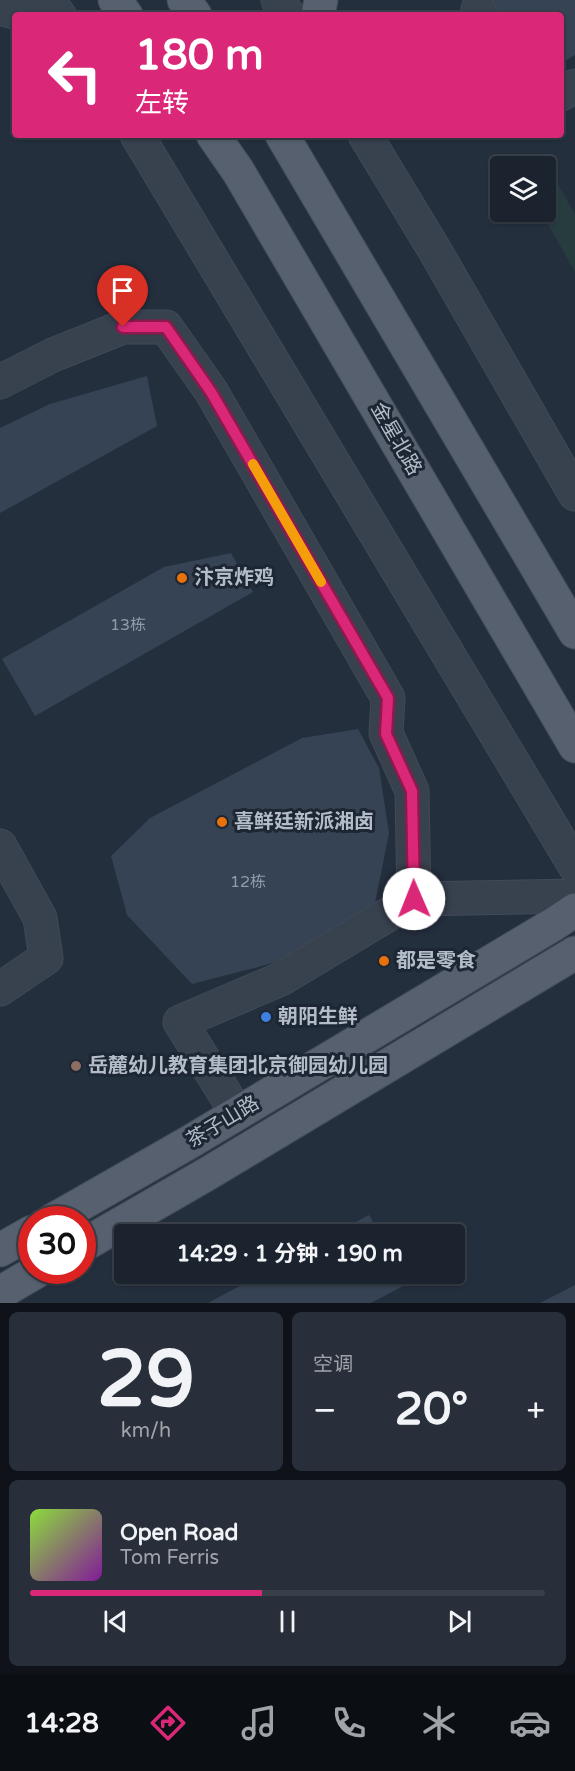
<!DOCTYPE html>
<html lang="zh">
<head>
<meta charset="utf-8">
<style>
  :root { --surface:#1b232e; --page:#282f3a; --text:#f1f3f6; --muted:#a0a4aa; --line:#39404a; --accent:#db2777 }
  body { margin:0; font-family:"Varela Round","Noto Sans SC",sans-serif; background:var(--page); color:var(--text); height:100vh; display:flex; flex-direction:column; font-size:22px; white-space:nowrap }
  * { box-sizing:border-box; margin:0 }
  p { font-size:20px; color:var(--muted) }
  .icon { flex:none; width:33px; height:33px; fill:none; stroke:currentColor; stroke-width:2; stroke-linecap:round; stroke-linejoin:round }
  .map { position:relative; height:1303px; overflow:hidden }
  .drawer { display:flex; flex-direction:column; gap:9px; padding:9px; background:#0f1319; flex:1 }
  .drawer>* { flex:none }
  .top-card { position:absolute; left:12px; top:12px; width:552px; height:126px; border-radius:6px; box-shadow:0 2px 4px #0004,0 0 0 2px var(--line); background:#db2777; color:#fff; overflow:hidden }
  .fabs { position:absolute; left:490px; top:156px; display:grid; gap:12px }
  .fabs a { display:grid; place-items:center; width:66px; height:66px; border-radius:6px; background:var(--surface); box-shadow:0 2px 4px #0004,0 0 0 2px var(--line); font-size:30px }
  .speed { position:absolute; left:18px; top:1206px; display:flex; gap:12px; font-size:30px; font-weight:700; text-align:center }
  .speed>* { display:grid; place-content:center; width:78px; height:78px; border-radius:50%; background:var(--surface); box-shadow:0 2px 4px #0004,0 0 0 2px var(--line); line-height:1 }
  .speed .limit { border:9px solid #d22; background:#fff; color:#111 }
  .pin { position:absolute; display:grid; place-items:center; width:51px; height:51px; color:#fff; margin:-62px -26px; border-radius:50% 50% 50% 0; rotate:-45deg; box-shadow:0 0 6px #0007 }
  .pin .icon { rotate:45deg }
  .me { position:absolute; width:66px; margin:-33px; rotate:359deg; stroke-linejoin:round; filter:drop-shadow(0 0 4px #0008) }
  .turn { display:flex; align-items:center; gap:21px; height:126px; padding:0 24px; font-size:27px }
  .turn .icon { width:78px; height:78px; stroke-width:2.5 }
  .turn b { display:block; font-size:42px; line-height:51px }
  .big { font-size:45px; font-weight:700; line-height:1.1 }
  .drawer .tile { flex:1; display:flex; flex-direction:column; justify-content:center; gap:9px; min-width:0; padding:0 21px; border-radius:9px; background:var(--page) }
  .drawer .dial { align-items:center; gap:0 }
  .dial b { font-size:78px; line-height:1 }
  .song { display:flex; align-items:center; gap:18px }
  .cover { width:72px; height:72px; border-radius:9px; background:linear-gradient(135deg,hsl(90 70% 55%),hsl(290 70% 35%)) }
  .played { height:6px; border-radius:3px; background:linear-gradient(90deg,var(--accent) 45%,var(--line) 45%) }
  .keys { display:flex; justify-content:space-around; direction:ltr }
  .heat { display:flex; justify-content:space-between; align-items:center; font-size:33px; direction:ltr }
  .drawer .tiles { flex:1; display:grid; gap:9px; grid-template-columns:1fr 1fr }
  .tile:last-child { grid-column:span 2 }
  .trip { position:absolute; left:114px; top:1224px; width:351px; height:60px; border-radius:6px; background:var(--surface); box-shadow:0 2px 4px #0004,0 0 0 2px var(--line); font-weight:700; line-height:60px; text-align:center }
  .menu { display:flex; height:96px; justify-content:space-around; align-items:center; background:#0b0e12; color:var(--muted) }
  .menu .icon { width:42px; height:42px }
  .menu .on { color:var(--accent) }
  .menu b { font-size:27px; color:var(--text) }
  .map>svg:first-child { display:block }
  .green { fill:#263c3f }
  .building { fill:#364354 }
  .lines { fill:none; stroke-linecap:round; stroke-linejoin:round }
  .minor-casing { stroke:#414a57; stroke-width:35 }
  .major-casing { stroke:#414a57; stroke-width:35 }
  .minor { stroke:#38414e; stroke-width:33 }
  .major { stroke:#56606e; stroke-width:33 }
  .route-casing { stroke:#8e194d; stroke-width:15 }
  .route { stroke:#db2777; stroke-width:10 }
  .slow { stroke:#f59e0b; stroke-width:10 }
  .food-dot { fill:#e8710a; stroke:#1d2633; stroke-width:2 }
  .shop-dot { fill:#3f7fe0; stroke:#1d2633; stroke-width:2 }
  .education-dot { fill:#8d6e63; stroke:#1d2633; stroke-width:2 }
  .labels { text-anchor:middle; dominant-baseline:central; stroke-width:6; stroke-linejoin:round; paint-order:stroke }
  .number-label { font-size:16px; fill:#929caa }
  .street-label { font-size:20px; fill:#b4bcc9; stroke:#1d2633 }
  .poi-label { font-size:20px; font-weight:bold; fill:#b4bcc9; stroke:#1d2633; text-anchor:start }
</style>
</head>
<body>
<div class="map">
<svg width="575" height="1303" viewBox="0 0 575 1303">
  <rect width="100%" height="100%" fill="#242f3e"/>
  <path class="green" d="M 548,167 L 575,214 L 575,272 L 541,212 L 546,212 L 546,168 Z"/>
  <path class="building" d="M 485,0 L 575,0 L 575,55 L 561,63 L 561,15 L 494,15 Z
    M 147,376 L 157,426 L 0,513 L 0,428 L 50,404 Z
    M 231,553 L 253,592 L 35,716 L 2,659 L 164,567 Z
    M 358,729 L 379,768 L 389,833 L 374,908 L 273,963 L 192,984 L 127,915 L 111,856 L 150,818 L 302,738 Z
    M 369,1215 L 380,1234 L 333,1234 Z
    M 262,1274 L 401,1274 L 407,1284 L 371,1303 L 208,1303 Z
    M 575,1285 L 575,1303 L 540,1303 Z"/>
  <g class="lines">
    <defs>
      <path id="minor" d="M 48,0 L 59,15
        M 278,0 L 288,15
        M 0,8 L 25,15
        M 478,9 L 481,15
        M 561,94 L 575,86
        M 137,135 L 575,866
        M 365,135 L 434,249 L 575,494
        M 0,382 L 53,355 L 123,327 L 166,327 L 211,391 L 388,698 L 386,733 L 412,791 L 414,899 L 281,979 L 180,1022 L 237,1113
        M 0,846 L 40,918 L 46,958 L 0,989
        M 414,899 L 575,896"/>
      <path id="major" d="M 115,0 L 126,15
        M 184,0 L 195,15
        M 318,15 L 321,0
        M 213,135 L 238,171 L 575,746
        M 282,135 L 575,632
        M 53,1220 L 188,1143 L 554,924 L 575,910
        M 82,1246 L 207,1174 L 575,953
        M 0,1250 L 32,1232
        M 0,1293 L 39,1270"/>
    </defs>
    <use href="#minor" class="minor-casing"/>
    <use href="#major" class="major-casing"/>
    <use href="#minor" class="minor"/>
    <use href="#major" class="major"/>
  </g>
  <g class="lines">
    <defs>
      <path id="route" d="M 123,327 L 166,327 L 211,392 L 388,698 L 386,734 L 412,791 L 414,899"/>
    </defs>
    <use href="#route" class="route-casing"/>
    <use href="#route" class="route"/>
    <path class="slow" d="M 253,464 L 321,582"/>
  </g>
  <g class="food-dot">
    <circle cx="182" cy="578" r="6"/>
    <circle cx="222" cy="822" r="6"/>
    <circle cx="384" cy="961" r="6"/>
  </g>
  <circle class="shop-dot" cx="266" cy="1017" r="6"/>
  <circle class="education-dot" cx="76" cy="1066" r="6"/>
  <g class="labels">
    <g class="number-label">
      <text x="128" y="625">13栋</text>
      <text x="248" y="882">12栋</text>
    </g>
    <g class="street-label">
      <text transform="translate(396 439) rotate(60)">金星北路</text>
      <text transform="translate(223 1122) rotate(-31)">茶子山路</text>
    </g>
    <g class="poi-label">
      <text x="194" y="578">汴京炸鸡</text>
      <text x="234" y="822">喜鲜廷新派湘卤</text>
      <text x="396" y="961">都是零食</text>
      <text x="278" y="1017">朝阳生鲜</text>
      <text x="88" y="1066">岳麓幼儿教育集团北京御园幼儿园</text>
    </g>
  </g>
</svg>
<div class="fabs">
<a><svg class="icon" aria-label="layers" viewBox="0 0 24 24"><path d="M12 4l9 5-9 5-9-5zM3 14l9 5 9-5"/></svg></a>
</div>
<div class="speed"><div class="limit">30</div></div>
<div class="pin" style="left:123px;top:327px;background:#d93025"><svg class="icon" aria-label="arrive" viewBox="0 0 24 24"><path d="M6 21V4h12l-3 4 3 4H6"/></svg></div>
<svg class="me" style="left:414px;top:899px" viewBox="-20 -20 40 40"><circle r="19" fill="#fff"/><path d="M0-13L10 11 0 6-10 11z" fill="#db2777"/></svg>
<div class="trip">14:29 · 1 分钟 · 190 m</div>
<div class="top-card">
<div class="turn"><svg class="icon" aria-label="left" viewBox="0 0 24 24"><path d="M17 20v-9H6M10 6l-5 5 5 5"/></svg><div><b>180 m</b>左转</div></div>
</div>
</div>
<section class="drawer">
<div class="tiles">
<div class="tile dial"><b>29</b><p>km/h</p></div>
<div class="tile"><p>空调</p>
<div class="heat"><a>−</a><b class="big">20°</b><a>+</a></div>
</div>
<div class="tile">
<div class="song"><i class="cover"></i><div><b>Open Road</b><p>Tom Ferris</p></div></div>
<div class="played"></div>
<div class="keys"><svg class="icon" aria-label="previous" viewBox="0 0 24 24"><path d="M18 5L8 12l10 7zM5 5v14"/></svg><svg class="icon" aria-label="pause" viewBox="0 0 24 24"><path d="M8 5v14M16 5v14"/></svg><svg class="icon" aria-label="next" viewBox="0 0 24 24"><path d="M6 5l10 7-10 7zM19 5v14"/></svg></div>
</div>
</div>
</section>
<nav class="menu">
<b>14:28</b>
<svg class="icon on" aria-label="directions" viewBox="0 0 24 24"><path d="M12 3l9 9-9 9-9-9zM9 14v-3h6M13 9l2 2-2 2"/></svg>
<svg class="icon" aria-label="music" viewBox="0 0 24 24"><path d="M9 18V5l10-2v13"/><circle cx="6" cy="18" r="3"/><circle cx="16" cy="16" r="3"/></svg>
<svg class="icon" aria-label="phone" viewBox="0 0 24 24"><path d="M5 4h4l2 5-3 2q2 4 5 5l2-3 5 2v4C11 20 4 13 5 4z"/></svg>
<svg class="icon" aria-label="climate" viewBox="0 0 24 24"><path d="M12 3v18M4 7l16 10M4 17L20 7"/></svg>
<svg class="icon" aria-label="car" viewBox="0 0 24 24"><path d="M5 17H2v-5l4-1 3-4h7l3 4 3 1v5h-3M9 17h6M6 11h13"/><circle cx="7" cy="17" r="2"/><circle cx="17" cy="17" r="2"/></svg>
</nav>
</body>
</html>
